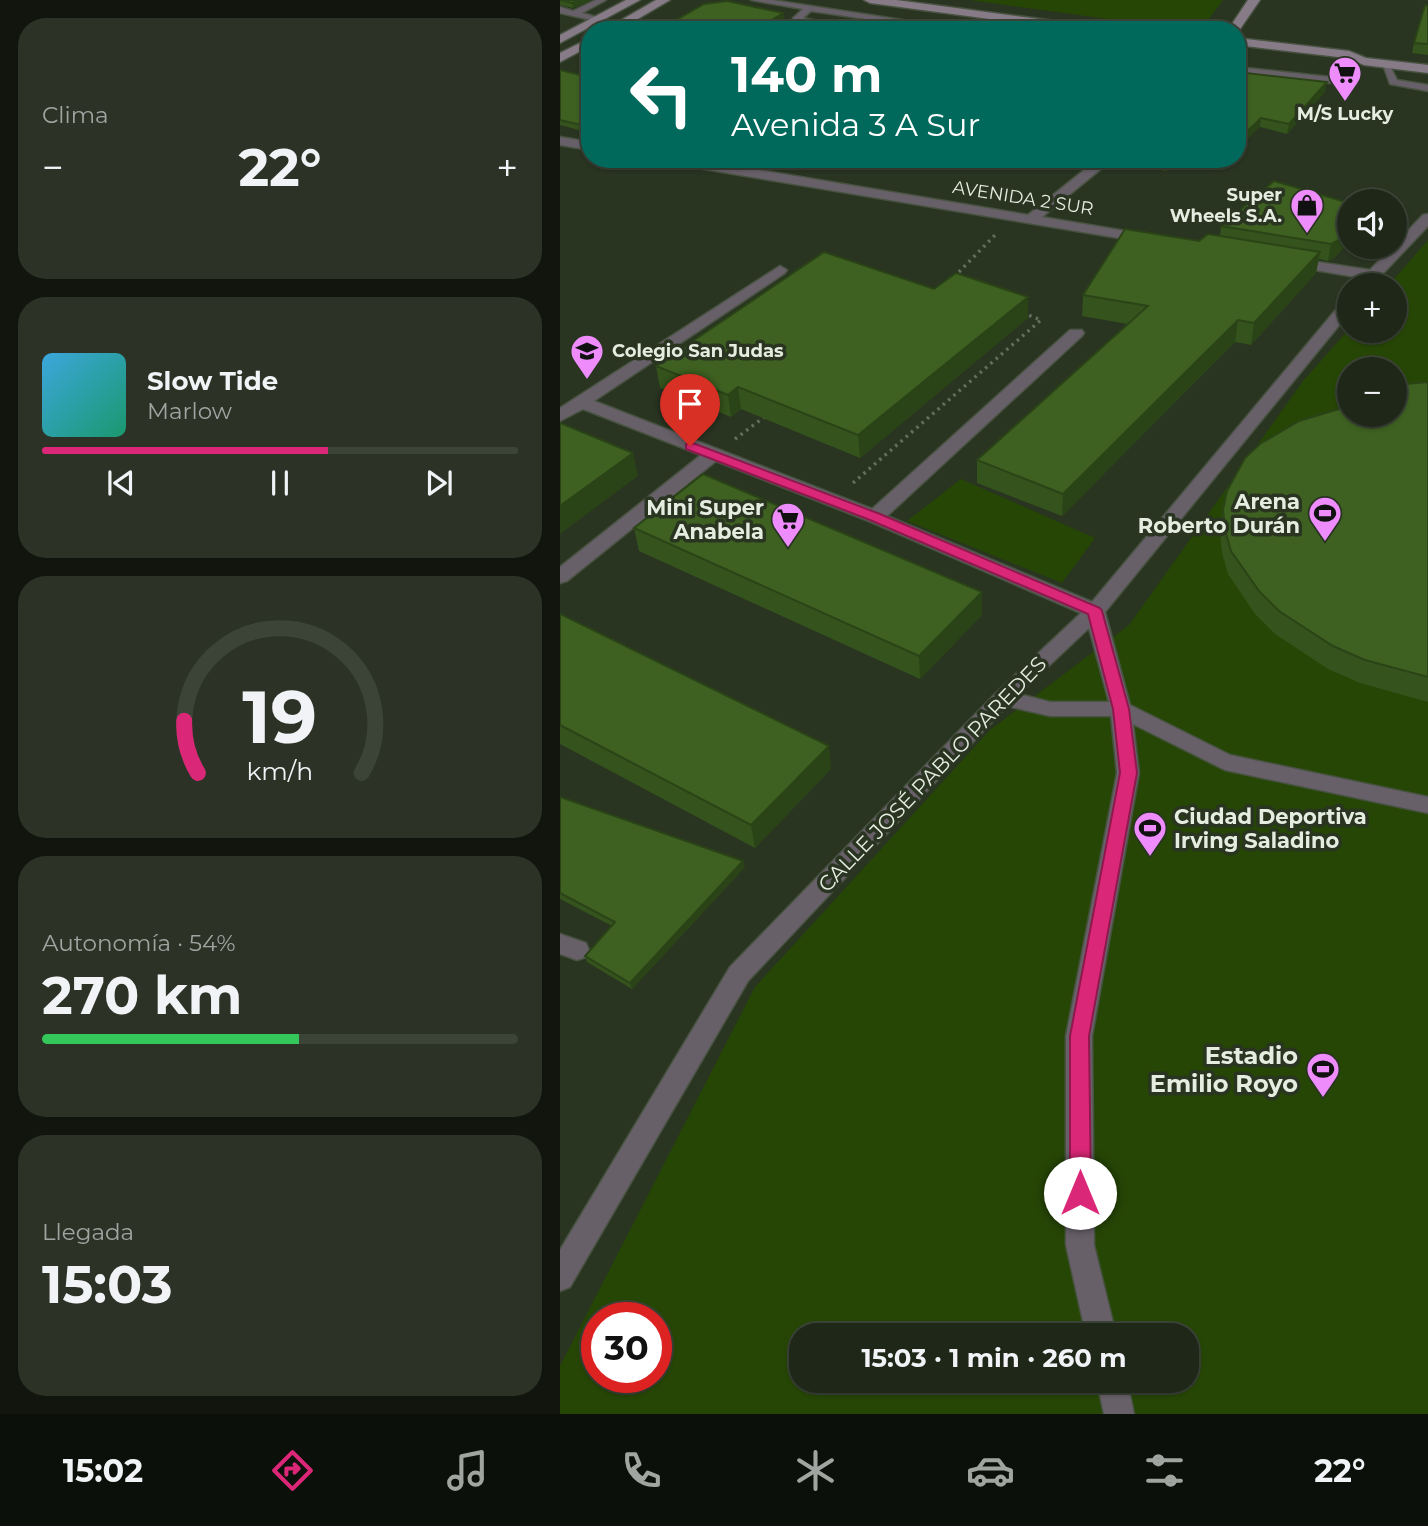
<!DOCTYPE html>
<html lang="es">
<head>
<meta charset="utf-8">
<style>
  :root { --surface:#1f2719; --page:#2c3326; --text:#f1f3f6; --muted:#a1a5a2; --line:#3c4438; --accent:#db2777 }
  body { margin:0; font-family:Montserrat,sans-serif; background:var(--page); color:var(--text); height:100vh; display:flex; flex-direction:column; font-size:26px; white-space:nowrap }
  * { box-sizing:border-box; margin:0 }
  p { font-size:23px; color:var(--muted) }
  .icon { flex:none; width:38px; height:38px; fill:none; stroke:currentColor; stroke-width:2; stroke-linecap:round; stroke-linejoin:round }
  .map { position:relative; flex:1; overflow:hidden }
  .panel { display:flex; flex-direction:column; gap:18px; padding:18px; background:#11150e; width:560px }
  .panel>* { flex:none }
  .guide { position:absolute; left:21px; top:21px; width:665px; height:147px; border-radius:28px; box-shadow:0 2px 5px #0004,0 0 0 2px var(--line); background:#00695c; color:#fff; overflow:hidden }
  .buttons { position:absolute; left:777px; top:189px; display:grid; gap:14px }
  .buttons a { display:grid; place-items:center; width:70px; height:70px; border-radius:50%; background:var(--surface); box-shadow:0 2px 5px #0004,0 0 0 2px var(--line); font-size:35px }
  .speed { position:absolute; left:21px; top:1302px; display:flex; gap:14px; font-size:35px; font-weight:700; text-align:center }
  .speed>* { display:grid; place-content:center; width:91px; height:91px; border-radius:50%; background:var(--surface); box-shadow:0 2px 5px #0004,0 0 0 2px var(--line); line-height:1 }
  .speed .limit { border:10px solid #d22; background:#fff; color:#111 }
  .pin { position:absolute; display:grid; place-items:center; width:60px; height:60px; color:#fff; margin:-72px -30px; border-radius:50% 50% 50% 0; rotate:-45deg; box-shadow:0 0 7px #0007 }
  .pin .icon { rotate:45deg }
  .me { position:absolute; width:77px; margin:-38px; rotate:0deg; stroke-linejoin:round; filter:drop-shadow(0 0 5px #0008) }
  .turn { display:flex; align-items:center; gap:24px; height:147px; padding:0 35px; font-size:32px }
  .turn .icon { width:91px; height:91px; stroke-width:2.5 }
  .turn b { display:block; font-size:49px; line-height:60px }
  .big { font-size:52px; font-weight:700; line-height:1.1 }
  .panel .tile { flex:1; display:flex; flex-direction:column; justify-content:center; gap:10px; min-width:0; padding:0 24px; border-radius:28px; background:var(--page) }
  .panel .dial { align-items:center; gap:0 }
  .dial svg { height:182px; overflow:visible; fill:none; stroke:var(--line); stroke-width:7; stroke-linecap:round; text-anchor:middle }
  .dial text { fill:var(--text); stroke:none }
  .song { display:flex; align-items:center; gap:21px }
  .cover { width:84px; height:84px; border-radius:10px; background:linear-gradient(135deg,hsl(200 70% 55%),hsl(160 70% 35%)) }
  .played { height:7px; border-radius:4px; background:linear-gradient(90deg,var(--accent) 60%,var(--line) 60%) }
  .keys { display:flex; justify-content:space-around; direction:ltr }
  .heat { display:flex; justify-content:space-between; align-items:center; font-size:38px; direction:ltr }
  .charge { height:10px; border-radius:5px; background:linear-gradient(90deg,#34c759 54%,var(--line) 0) }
  .trip { position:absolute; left:229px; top:1323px; width:410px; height:70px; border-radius:28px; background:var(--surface); box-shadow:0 2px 5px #0004,0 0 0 2px var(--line); font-weight:700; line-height:70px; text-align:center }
  .dock { display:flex; height:112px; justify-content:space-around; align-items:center; background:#0c100a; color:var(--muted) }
  .dock .icon { width:49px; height:49px }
  .dock .on { color:var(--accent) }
  .dock b { font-size:32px; color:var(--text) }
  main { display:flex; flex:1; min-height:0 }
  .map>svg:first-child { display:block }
  .green { fill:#264606; fill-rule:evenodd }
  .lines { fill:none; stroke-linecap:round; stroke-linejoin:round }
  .lane-casing { stroke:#475240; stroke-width:3 }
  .street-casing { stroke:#475240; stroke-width:3 }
  .secondary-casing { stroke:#475240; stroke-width:3 }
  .path { stroke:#646e5d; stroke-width:3.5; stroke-dasharray:2.5 4.5; stroke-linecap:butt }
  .lane { fill:#686069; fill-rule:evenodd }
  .street { fill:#686069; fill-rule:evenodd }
  .secondary { fill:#877b88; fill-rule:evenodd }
  .wall { fill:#35531c }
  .shaded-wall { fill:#2b4417 }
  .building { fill:#3e6121; stroke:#2b4417; stroke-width:2 }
  .route { fill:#db2777; stroke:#8e194d; stroke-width:2 }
  .labels { text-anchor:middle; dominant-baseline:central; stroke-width:7; stroke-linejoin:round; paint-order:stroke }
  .far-poi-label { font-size:18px; font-weight:bold; fill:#e5ede1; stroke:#293421 }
  .far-street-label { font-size:18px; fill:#e5ede1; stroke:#293421 }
  .poi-label { font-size:21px; font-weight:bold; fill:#e5ede1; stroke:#293421; text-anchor:end }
  .street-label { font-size:21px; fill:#e5ede1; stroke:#293421 }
  .near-poi-label { font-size:24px; font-weight:bold; fill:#e5ede1; stroke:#293421; text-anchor:end }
</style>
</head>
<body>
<main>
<section class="panel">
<div class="tile"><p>Clima</p>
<div class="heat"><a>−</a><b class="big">22°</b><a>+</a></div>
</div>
<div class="tile">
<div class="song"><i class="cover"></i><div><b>Slow Tide</b><p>Marlow</p></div></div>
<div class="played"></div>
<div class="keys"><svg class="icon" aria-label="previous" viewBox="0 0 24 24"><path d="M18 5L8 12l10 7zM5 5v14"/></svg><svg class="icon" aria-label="pause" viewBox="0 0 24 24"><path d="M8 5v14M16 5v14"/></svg><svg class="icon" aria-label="next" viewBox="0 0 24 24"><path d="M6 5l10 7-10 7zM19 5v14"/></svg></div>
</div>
<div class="tile dial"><svg viewBox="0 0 100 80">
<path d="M14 69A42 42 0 1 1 86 69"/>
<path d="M14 69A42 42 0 0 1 8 46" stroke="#db2777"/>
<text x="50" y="56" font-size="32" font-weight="700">19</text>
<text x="50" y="72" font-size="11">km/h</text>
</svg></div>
<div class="tile"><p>Autonomía · 54%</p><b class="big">270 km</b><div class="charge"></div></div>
<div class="tile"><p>Llegada</p><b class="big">15:03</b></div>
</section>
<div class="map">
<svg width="868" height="1414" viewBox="0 0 868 1414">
  <rect width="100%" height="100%" fill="#293421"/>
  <path class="green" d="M 409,0 L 663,0 L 646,23 L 630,25 L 548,19 Z
    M 868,240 L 868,1414 L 0,1414 L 0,1366 L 195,987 L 430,730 L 569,625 L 743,381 L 789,329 L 835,331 L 835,285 L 829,285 ZM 789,369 L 835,369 L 835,415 L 789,415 ZM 37,1318 L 96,1318 L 96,1377 L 37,1377 ZM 242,1335 L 626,1335 L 626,1381 L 242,1381 Z
    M 401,479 L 535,538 L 502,583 L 347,521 Z"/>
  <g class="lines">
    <defs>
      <path id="lane" d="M 36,0 L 46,0 L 22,13 L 40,18 L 40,22 L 0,13 L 0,7 L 13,11 Z
        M 191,0 L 212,0 L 407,30 L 383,30 L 251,11 L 243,18 L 303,30 L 281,30 L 233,22 L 233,18 L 243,9 Z
        M 785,62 L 792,64 L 790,79 L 781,84 L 677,73 L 677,67 L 780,78 Z
        M 822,62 L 828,62 L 837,80 L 868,85 L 868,91 L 830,84 Z"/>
      <path id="street" d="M 0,137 L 30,142 L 30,150 L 0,145 Z
        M 102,159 L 134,159 L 468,215 L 538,159 L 553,159 L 482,217 L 589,235 L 596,239 L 589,243 L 108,163 Z
        M 868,214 L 868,226 L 812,285 L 797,285 L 802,278 L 731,266 L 724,262 L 731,258 L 810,270 L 863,215 Z
        M 220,266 L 227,270 L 225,273 L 34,401 L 312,509 L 510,330 L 522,330 L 524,333 L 522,336 L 327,516 L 532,602 L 784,300 L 789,298 L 789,313 L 545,612 L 570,705 L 670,755 L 868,797 L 868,813 L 665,770 L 573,724 L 579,773 L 532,1036 L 534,1245 L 556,1335 L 526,1335 L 506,1245 L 506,1036 L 557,773 L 551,716 L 490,716 L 447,706 L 188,981 L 10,1287 L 0,1291 L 0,1250 L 170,967 L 436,693 L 521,613 L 309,521 L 156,461 L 7,581 L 0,583 L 0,567 L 141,455 L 23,409 L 0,421 L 0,408 ZM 529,628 L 549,702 L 490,702 L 459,694 Z
        M 0,934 L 26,943 L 29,950 L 26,957 L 17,960 L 0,954 Z
        M 537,1381 L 567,1381 L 574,1414 L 544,1414 Z"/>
      <path id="secondary" d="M 66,0 L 80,0 L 0,43 L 0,35 Z
        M 96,0 L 110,0 L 59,30 L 44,30 Z
        M 304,0 L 336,0 L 540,27 L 546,30 L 512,30 L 310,3 Z
        M 688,0 L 700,0 L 678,32 L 677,30 L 668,30 Z
        M 30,38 L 30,46 L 0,62 L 0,53 Z
        M 677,38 L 789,51 L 806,58 L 868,65 L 868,73 L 804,65 L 787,58 L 677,45 Z"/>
    </defs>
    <use href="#lane" class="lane-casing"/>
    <use href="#street" class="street-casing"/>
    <use href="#secondary" class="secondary-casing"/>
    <path class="path" d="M 394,277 L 437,233
      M 175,439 L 207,415
      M 293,483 L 481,320 L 463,313"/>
    <use href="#lane" class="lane"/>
    <use href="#street" class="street"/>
    <use href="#secondary" class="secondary"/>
  </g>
  <path class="wall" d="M 0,0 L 31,0 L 13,8 L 0,5 Z
    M 868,6 L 868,55 L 852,53 L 854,43 Z
    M 30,69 L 30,133 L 0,125 L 0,70 L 20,75 Z
    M 677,72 L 765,92 L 727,134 L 700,127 Z
    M 577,159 L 619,159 L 606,171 L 577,164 Z
    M 789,203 L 774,258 L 768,261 L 759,259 L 756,273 L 691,345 L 675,342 L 502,516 L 417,483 L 417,460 L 567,324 L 522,316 L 523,295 L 660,236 L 661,226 Z
    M 374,289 L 468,318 L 300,458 L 181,409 L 171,417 L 100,388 L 96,366 Z
    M 868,382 L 868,702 L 800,683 L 768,669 L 715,634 L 695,614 L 668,574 L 662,553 L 660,533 L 663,510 L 835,415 L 835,385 Z
    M 74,528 L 422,615 L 360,679 L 79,551 Z
    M 0,614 L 271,769 L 195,848 L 0,744 Z
    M 0,797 L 185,867 L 72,989 L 27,962 L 25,956 L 52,926 L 0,899 Z"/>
  <path class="shaded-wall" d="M 19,0 L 31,0 L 13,8 L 12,3 Z
    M 223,13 L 224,18 L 205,30 L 196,30 Z
    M 767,82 L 765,92 L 727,134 L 729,124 Z
    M 701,118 L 700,127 L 677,149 L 677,141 Z
    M 610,159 L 619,159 L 606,171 L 607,162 Z
    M 789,229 L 789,243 L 774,258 L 768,261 L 771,244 Z
    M 760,252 L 756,273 L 691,345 L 694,323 Z
    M 468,297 L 468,318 L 300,458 L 298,435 Z
    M 678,320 L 675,342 L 502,516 L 503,494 Z
    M 178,387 L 181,409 L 171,417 L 168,395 Z
    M 73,453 L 78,476 L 0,534 L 0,506 Z
    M 422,592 L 422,615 L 360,679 L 359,656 Z
    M 269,746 L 271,769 L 195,848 L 191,825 Z
    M 183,861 L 185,867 L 72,989 L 70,983 Z"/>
  <path class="building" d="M 0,0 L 19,0 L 12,3 Z
    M 167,1 L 223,13 L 196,30 L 99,30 L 144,4 Z
    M 865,5 L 868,6 L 868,44 L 854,43 Z
    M 30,69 L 30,127 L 0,120 L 0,70 L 20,75 Z
    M 677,72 L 767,82 L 729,124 L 701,118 L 677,141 Z
    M 714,181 L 789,203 L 789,229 L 777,241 L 771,244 L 661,226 Z
    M 565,229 L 639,241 L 648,234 L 760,252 L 694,323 L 678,320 L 503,494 L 417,460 L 588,306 L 523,295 Z
    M 264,252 L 374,289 L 396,273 L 468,297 L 298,435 L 178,387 L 168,395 L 96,366 Z
    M 868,382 L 868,677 L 805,660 L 773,646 L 719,611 L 699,591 L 671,551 L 665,530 L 663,510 L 667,491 L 685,458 L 700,444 L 739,421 L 786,407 L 789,407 L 789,415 L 835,415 L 835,401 L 839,401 L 835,395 L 835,385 Z
    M 0,423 L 73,453 L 0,506 Z
    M 143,474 L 422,592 L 359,656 L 74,528 Z
    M 0,614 L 269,746 L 191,825 L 0,725 Z
    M 0,797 L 183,861 L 70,983 L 25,956 L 55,922 L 0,893 Z"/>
  <path class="route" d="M 130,442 L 320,514 L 540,608 L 542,611 L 569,709 L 577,773 L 529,1036 L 531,1193 L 528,1200 L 520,1203 L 513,1200 L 510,1193 L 510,1036 L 560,773 L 553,709 L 528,614 L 310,520 L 126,449 L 126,444 Z"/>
  <defs>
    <symbol id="supermarket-pin" viewBox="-11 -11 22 30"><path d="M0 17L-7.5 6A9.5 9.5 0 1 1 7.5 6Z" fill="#ed8cfa" stroke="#293421"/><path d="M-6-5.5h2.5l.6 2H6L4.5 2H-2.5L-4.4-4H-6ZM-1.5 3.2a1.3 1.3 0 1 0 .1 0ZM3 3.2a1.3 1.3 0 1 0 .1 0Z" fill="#111"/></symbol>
    <symbol id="shop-pin" viewBox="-11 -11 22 30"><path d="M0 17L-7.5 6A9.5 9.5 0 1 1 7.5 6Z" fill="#ed8cfa" stroke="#293421"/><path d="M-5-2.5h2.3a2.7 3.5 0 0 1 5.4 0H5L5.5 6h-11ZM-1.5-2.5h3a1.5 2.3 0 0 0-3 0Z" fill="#111"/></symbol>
    <symbol id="school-pin" viewBox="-11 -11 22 30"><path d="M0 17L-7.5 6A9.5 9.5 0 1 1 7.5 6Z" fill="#ed8cfa" stroke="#293421"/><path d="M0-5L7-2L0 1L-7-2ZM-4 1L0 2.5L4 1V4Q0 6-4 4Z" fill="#111"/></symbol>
    <symbol id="stadium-pin" viewBox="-11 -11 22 30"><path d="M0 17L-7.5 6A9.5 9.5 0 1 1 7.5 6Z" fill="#ed8cfa" stroke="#293421"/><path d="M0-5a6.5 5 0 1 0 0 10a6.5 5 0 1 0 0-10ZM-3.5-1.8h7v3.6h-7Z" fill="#111"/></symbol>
  </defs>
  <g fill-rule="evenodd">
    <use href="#supermarket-pin" x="766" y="54" width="38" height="52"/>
    <use href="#shop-pin" x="728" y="186" width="38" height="52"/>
    <use href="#school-pin" x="8" y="332" width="38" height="52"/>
    <use href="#stadium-pin" x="746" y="494" width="38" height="52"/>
    <use href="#supermarket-pin" x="209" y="500" width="38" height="52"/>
    <use href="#stadium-pin" x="571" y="809" width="38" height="52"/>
    <use href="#stadium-pin" x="744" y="1050" width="38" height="52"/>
  </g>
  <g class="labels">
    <g class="far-poi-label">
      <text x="785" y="114">M/S Lucky</text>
      <text x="722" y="195" text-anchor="end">Super<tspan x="722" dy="21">Wheels S.A.</tspan></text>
      <text x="52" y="351" text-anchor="start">Colegio San Judas</text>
    </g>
    <g class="far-street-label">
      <text transform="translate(463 198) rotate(9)">AVENIDA 2 SUR</text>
    </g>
    <g class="poi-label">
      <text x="740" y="501">Arena<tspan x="740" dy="24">Roberto Durán</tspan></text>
      <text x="204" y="507">Mini Super<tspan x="204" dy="24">Anabela</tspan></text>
      <text x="614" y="816" text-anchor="start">Ciudad Deportiva<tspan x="614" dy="24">Irving Saladino</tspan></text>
    </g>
    <g class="street-label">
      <text transform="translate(372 774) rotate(-46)">CALLE JOSÉ PABLO PAREDES</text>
    </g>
    <g class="near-poi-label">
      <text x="738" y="1055">Estadio<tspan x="738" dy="28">Emilio Royo</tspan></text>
    </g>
  </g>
</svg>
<div class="buttons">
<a><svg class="icon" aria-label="sound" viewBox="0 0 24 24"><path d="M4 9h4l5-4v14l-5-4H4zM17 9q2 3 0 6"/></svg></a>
<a>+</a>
<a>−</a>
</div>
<div class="speed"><div class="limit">30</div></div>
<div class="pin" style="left:130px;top:446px;background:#d93025"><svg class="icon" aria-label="arrive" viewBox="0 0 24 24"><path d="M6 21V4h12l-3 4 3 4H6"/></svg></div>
<svg class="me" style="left:520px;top:1193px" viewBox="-20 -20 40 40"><circle r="19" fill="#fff"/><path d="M0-13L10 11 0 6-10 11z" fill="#db2777"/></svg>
<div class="trip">15:03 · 1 min · 260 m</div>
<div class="guide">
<div class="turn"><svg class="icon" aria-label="left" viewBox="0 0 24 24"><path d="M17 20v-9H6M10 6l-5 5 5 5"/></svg><div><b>140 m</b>Avenida 3 A Sur</div></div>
</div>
</div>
</main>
<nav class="dock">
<b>15:02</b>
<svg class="icon on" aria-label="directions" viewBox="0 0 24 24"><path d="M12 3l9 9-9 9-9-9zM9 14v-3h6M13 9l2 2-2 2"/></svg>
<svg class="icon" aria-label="music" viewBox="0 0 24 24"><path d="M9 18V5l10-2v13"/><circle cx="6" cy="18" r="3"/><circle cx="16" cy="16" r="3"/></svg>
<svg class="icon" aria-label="phone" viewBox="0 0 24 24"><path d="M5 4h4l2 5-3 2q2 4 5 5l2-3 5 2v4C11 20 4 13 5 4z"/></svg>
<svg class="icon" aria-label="climate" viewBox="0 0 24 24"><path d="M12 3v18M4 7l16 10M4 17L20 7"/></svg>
<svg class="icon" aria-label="car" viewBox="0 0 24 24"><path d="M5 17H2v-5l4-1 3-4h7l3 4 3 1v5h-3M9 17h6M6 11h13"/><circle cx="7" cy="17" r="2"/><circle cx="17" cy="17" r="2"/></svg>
<svg class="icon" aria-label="filters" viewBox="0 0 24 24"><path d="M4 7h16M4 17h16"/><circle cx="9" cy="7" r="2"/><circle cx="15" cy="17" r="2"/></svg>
<b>22°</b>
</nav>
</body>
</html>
